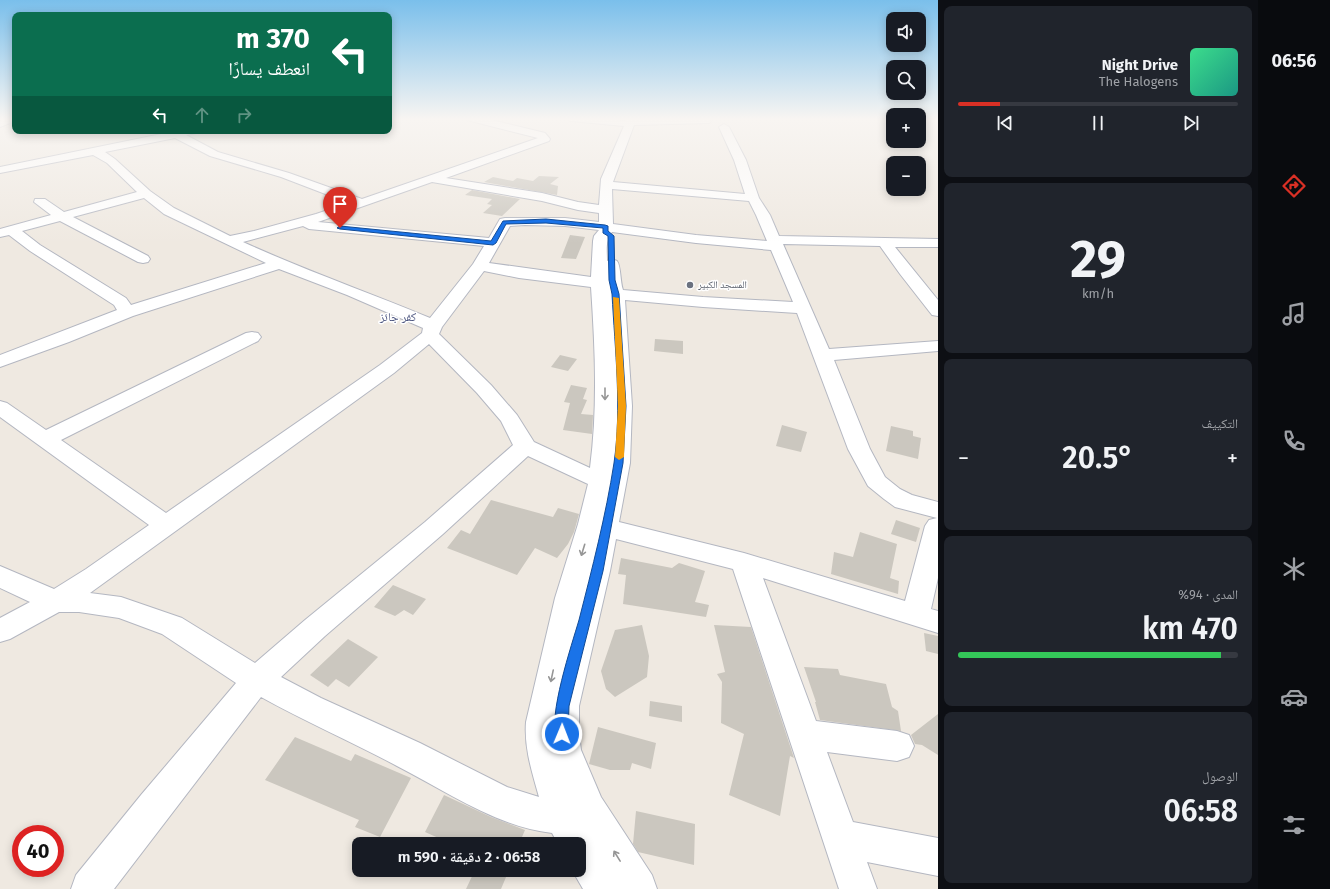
<!DOCTYPE html>
<html lang="ar">
<head>
<meta charset="utf-8">
<style>
  :root { --surface:#171b24; --page:#20242c; --text:#f1f3f6; --muted:#9ea1a6; --line:#363941; --accent:#d93025 }
  body { margin:0; font-family:"Fira Sans","Noto Naskh Arabic",sans-serif; background:var(--page); color:var(--text); direction:rtl; height:100vh; display:flex; flex-direction:column; font-size:15px; white-space:nowrap }
  * { box-sizing:border-box; margin:0 }
  p { font-size:13px; color:var(--muted) }
  .icon { flex:none; width:22px; height:22px; fill:none; stroke:currentColor; stroke-width:2; stroke-linecap:round; stroke-linejoin:round }
  .map { position:relative; flex:1; overflow:hidden; direction:ltr }
  .drawer { display:flex; flex-direction:column; gap:6px; padding:6px; background:#0d0f14; width:320px }
  .drawer>* { flex:none }
  .top-card { position:absolute; left:12px; top:12px; width:380px; height:122px; border-radius:8px; box-shadow:0 2px 10px #0003; direction:rtl; background:#0b6e4f; color:#fff; overflow:hidden }
  .tools { position:absolute; left:886px; top:12px; display:grid; gap:8px }
  .tools a { display:grid; place-items:center; width:40px; height:40px; border-radius:8px; background:var(--surface); box-shadow:0 2px 10px #0003; font-size:20px }
  .speed { position:absolute; left:12px; top:825px; display:flex; gap:8px; font-size:20px; font-weight:700; text-align:center }
  .speed>* { display:grid; place-content:center; width:52px; height:52px; border-radius:50%; background:var(--surface); box-shadow:0 2px 10px #0003; line-height:1 }
  .speed .limit { border:6px solid #d22; background:#fff; color:#111 }
  .pin { position:absolute; display:grid; place-items:center; width:34px; height:34px; color:#fff; margin:-41px -17px; border-radius:50% 50% 50% 0; rotate:-45deg; box-shadow:0 0 4px #0007 }
  .pin .icon { rotate:45deg }
  .me { position:absolute; width:44px; margin:-22px; rotate:1deg; stroke-linejoin:round; filter:drop-shadow(0 0 3px #0008) }
  .turn { display:flex; align-items:center; gap:14px; height:84px; padding:0 16px; font-size:18px }
  .turn .icon { width:52px; height:52px; stroke-width:2.5 }
  .turn b { display:block; font-size:28px; line-height:34px }
  .lanes { display:flex; align-items:center; height:38px; padding:0 16px; background:#0003; justify-content:center; gap:20px; direction:ltr }
  .lanes .off { opacity:.35 }
  .big { font-size:30px; font-weight:600; line-height:1.1 }
  .drawer .tile { flex:1; display:flex; flex-direction:column; justify-content:center; gap:6px; min-width:0; padding:0 14px; border-radius:8px; background:var(--page) }
  .drawer .dial { align-items:center; gap:0 }
  .dial b { font-size:52px; line-height:1 }
  .song { display:flex; align-items:center; gap:12px }
  .cover { width:48px; height:48px; border-radius:6px; background:linear-gradient(135deg,hsl(150 70% 55%),hsl(170 70% 35%)) }
  .played { height:4px; border-radius:2px; background:linear-gradient(90deg,var(--accent) 15%,var(--line) 15%) }
  .keys { display:flex; justify-content:space-around; direction:ltr }
  .heat { display:flex; justify-content:space-between; align-items:center; font-size:22px; direction:ltr }
  .charge { height:6px; border-radius:3px; background:linear-gradient(90deg,#34c759 94%,var(--line) 0) }
  .trip { position:absolute; left:352px; top:837px; width:234px; height:40px; border-radius:8px; background:var(--surface); box-shadow:0 2px 10px #0003; font-weight:600; line-height:40px; text-align:center; direction:rtl }
  main { display:flex; flex:1; min-height:0 }
  .tabs { display:flex; flex-direction:column; width:72px; justify-content:space-around; align-items:center; background:#090b0e; color:var(--muted) }
  .tabs .icon { width:28px; height:28px }
  .tabs .active { color:var(--accent) }
  .tabs b { font-size:18px; color:var(--text) }
  .map>svg:first-child { display:block }
  .building { fill:#cbc7bf }
  .lines { fill:none; stroke-linecap:round; stroke-linejoin:round }
  .minor-casing { stroke:#b4b7c1; stroke-width:2 }
  .minor { fill:#fff; fill-rule:evenodd }
  .oneway { stroke:#969696 }
  .route { fill:#1a73e8; stroke:#114b97 }
  .slow { fill:#f59e0b }
  .worship-dot { fill:#6b7280; stroke:#fff; stroke-width:1.5 }
  .labels { text-anchor:middle; dominant-baseline:central; stroke-width:3; stroke-linejoin:round; paint-order:stroke }
  .far-worship-label { font-size:10px; fill:#5b616d; stroke:#fff; text-anchor:start }
  .far-quarter-label { font-size:12px; fill:#4d5680; stroke:#fff }
</style>
</head>
<body>
<main>
<nav class="tabs">
<b>06:56</b>
<svg class="icon active" aria-label="directions" viewBox="0 0 24 24"><path d="M12 3l9 9-9 9-9-9zM9 14v-3h6M13 9l2 2-2 2"/></svg>
<svg class="icon" aria-label="music" viewBox="0 0 24 24"><path d="M9 18V5l10-2v13"/><circle cx="6" cy="18" r="3"/><circle cx="16" cy="16" r="3"/></svg>
<svg class="icon" aria-label="phone" viewBox="0 0 24 24"><path d="M5 4h4l2 5-3 2q2 4 5 5l2-3 5 2v4C11 20 4 13 5 4z"/></svg>
<svg class="icon" aria-label="climate" viewBox="0 0 24 24"><path d="M12 3v18M4 7l16 10M4 17L20 7"/></svg>
<svg class="icon" aria-label="car" viewBox="0 0 24 24"><path d="M5 17H2v-5l4-1 3-4h7l3 4 3 1v5h-3M9 17h6M6 11h13"/><circle cx="7" cy="17" r="2"/><circle cx="17" cy="17" r="2"/></svg>
<svg class="icon" aria-label="filters" viewBox="0 0 24 24"><path d="M4 7h16M4 17h16"/><circle cx="9" cy="7" r="2"/><circle cx="15" cy="17" r="2"/></svg>
</nav>
<section class="drawer">
<div class="tile">
<div class="song"><i class="cover"></i><div><b>Night Drive</b><p>The Halogens</p></div></div>
<div class="played"></div>
<div class="keys"><svg class="icon" aria-label="previous" viewBox="0 0 24 24"><path d="M18 5L8 12l10 7zM5 5v14"/></svg><svg class="icon" aria-label="pause" viewBox="0 0 24 24"><path d="M8 5v14M16 5v14"/></svg><svg class="icon" aria-label="next" viewBox="0 0 24 24"><path d="M6 5l10 7-10 7zM19 5v14"/></svg></div>
</div>
<div class="tile dial"><b>29</b><p>km/h</p></div>
<div class="tile"><p>التكييف</p>
<div class="heat"><a>−</a><b class="big">20.5°</b><a>+</a></div>
</div>
<div class="tile"><p>المدى · 94%</p><b class="big">470 km</b><div class="charge"></div></div>
<div class="tile"><p>الوصول</p><b class="big">06:58</b></div>
</section>
<div class="map">
<svg width="938" height="889" viewBox="0 0 938 889">
  <rect width="100%" height="100%" fill="#efe9e1"/>
  <path class="building" d="M 539,176 L 559,177 L 550,184 L 558,186 L 557,195 L 484,182 L 493,177 L 513,181 L 517,178 L 533,181 Z
    M 472,190 L 520,199 L 502,216 L 483,213 L 492,205 L 487,204 L 492,199 L 465,195 Z
    M 570,235 L 585,237 L 576,259 L 561,258 Z
    M 655,339 L 683,341 L 683,354 L 654,351 Z
    M 560,355 L 577,359 L 568,371 L 551,367 Z
    M 571,385 L 587,388 L 583,399 L 587,400 L 581,414 L 593,415 L 592,434 L 563,430 L 570,403 L 564,402 Z
    M 782,425 L 807,432 L 801,452 L 776,446 Z
    M 891,426 L 913,431 L 913,436 L 921,438 L 918,459 L 886,451 Z
    M 491,500 L 553,517 L 558,508 L 579,514 L 574,532 L 568,544 L 557,558 L 535,548 L 517,575 L 447,548 L 461,530 L 470,534 Z
    M 896,520 L 920,528 L 916,542 L 891,534 Z
    M 860,532 L 897,544 L 890,578 L 899,581 L 898,594 L 831,574 L 834,552 L 853,557 Z
    M 621,558 L 672,568 L 679,563 L 705,571 L 695,602 L 709,605 L 706,617 L 623,604 L 626,575 L 618,574 Z
    M 393,585 L 426,599 L 413,615 L 404,610 L 395,616 L 374,607 Z
    M 642,625 L 649,656 L 647,677 L 615,697 L 606,689 L 601,671 L 615,630 Z
    M 714,625 L 751,627 L 794,758 L 790,756 L 780,816 L 729,795 L 744,734 L 721,723 L 722,682 L 717,674 L 725,672 Z
    M 924,633 L 938,636 L 938,654 L 926,651 Z
    M 348,639 L 378,657 L 349,687 L 336,679 L 328,687 L 310,675 Z
    M 804,667 L 838,669 L 840,675 L 886,684 L 892,707 L 898,711 L 901,731 L 820,720 L 815,702 L 816,702 Z
    M 650,701 L 682,706 L 682,722 L 649,716 Z
    M 938,714 L 938,755 L 922,745 L 915,744 L 911,735 Z
    M 598,727 L 656,743 L 651,769 L 632,763 L 630,770 L 610,770 L 589,764 Z
    M 295,737 L 351,761 L 355,754 L 411,778 L 380,837 L 355,827 L 359,820 L 265,780 Z
    M 444,795 L 491,817 L 525,830 L 519,844 L 452,844 L 425,832 Z
    M 636,811 L 695,824 L 694,865 L 638,852 L 633,844 Z
    M 475,870 L 509,870 L 501,889 L 466,889 Z"/>
  <g class="lines">
    <defs>
      <path id="minor" d="M 6,118 L 15,118 L 15,121 L 0,127 L 0,121 Z
        M 465,118 L 483,118 L 541,132 L 545,133 L 550,139 L 549,141 L 446,178 L 542,193 L 578,202 L 599,205 L 601,179 L 624,126 L 571,121 L 566,118 L 602,118 L 626,121 L 627,118 L 707,118 L 711,121 L 709,123 L 634,125 L 613,182 L 745,194 L 734,160 L 719,127 L 724,124 L 729,127 L 746,160 L 759,198 L 770,215 L 779,236 L 938,239 L 938,247 L 895,247 L 938,300 L 938,316 L 932,315 L 900,274 L 880,246 L 783,244 L 829,349 L 938,341 L 938,351 L 834,360 L 870,449 L 885,477 L 900,489 L 912,495 L 938,502 L 938,578 L 931,609 L 938,611 L 938,633 L 763,578 L 816,721 L 897,731 L 909,735 L 914,746 L 909,757 L 897,761 L 827,752 L 853,822 L 938,838 L 938,876 L 867,862 L 877,889 L 839,889 L 733,569 L 616,539 L 610,571 L 579,706 L 579,734 L 581,750 L 601,797 L 652,875 L 657,889 L 583,889 L 572,870 L 579,870 L 579,844 L 558,844 L 552,833 C 497,827 446,791 397,766 C 352,742 306,722 261,697 L 114,889 L 71,889 L 76,875 L 141,795 L 236,683 L 162,634 L 119,618 L 79,612 L 59,612 L 10,639 L 0,642 L 0,618 L 30,602 L 0,588 L 0,566 L 54,589 L 86,569 L 149,525 L 0,417 L 0,401 L 7,403 L 46,430 L 246,333 L 252,332 L 258,333 L 261,337 L 258,341 L 61,440 L 166,513 L 380,365 L 422,333 L 423,328 L 347,295 L 279,269 L 133,316 L 69,342 L 0,367 L 0,355 L 117,310 L 114,305 L 30,251 L 9,235 L 0,237 L 0,229 L 51,215 L 34,202 L 35,199 L 45,199 L 64,212 L 137,192 L 107,163 L 93,155 L 0,173 L 0,167 L 176,131 L 198,131 L 197,133 L 186,135 L 218,152 L 289,173 L 362,199 L 538,138 L 467,120 ZM 175,138 L 210,156 L 281,177 L 349,203 L 316,214 L 254,231 L 230,236 L 174,208 L 150,191 L 115,159 L 105,152 ZM 432,182 L 542,201 L 578,210 L 599,213 L 599,222 L 565,218 L 505,218 L 500,219 L 489,238 L 318,222 ZM 612,189 L 749,201 L 756,215 L 767,241 L 696,235 L 613,224 ZM 144,198 L 164,214 L 266,263 L 131,305 L 126,298 L 40,245 L 22,231 L 60,221 L 138,262 L 143,263 L 148,262 L 150,259 L 148,256 L 73,217 ZM 525,225 L 565,226 L 599,230 L 594,236 L 593,241 L 591,277 L 489,263 L 510,226 ZM 303,226 L 309,229 L 484,246 L 473,264 L 430,318 C 368,292 304,270 243,242 ZM 612,232 L 696,243 L 771,250 L 793,302 L 703,297 L 623,290 C 620,282 621,266 617,261 L 612,259 L 607,261 C 607,250 605,241 612,232 ZM 484,271 L 519,278 L 591,287 C 595,347 598,407 590,468 L 534,442 L 517,415 L 491,385 L 439,334 L 442,327 ZM 625,300 L 703,307 L 797,313 L 848,449 L 868,486 L 884,499 L 895,507 L 937,518 L 929,520 L 925,526 L 905,601 L 744,553 L 619,522 L 630,463 L 632,406 ZM 429,344 L 477,393 L 501,421 L 513,445 L 425,522 L 305,620 L 255,663 L 182,618 L 121,597 L 90,593 L 394,373 ZM 528,456 L 588,484 L 578,524 L 555,598 L 526,722 C 524,748 532,772 539,797 L 507,787 L 420,743 L 321,698 L 281,677 L 325,636 L 443,534 Z"/>
    </defs>
    <use href="#minor" class="minor-casing"/>
    <use href="#minor" class="minor"/>
  </g>
  <defs><path id="oneway-shaft" d="M-6 0H5M1.5-3L5.5 0L1.5 3" fill="none" stroke-width="1.6" stroke-linecap="round" stroke-linejoin="round"/></defs>
  <g class="oneway">
    <use href="#oneway-shaft" transform="translate(605 394) rotate(90)"/>
    <use href="#oneway-shaft" transform="translate(583 550) rotate(107)"/>
    <use href="#oneway-shaft" transform="translate(552 676) rotate(102)"/>
    <use href="#oneway-shaft" transform="translate(617 856) rotate(-122)"/>
  </g>
  <linearGradient id="sky" x2="0" y2="1"><stop stop-color="#7abfeb"/><stop offset="0.49" stop-color="#f8f5f2"/><stop offset="1" stop-color="#f8f5f2" stop-opacity="0"/></linearGradient>
  <rect width="938" height="243" fill="url(#sky)"/>
  <path class="route" d="M 546,219 L 605,225 L 608,226 L 608,231 L 614,236 L 615,280 L 619,294 L 626,406 L 623,463 L 603,571 L 569,706 L 568,734 L 566,738 L 562,740 L 557,738 C 547,718 572,644 579,620 C 592,569 606,515 614,463 C 622,408 615,350 612,294 L 609,280 L 608,236 L 603,233 L 603,228 L 546,223 L 506,224 L 496,243 L 493,245 L 340,229 L 337,228 L 340,226 L 491,241 L 503,221 Z"/>
  <path class="slow" d="M 613,297 L 619,298 L 626,406 L 624,457 L 619,460 L 615,457 L 618,406 Z"/>
  <circle class="worship-dot" cx="690" cy="285" r="4"/>
  <g class="labels">
    <g class="far-worship-label">
      <text x="698" y="285">المسجد الكبير</text>
    </g>
    <g class="far-quarter-label">
      <text x="398" y="317">كفر جائز</text>
    </g>
  </g>
</svg>
<div class="tools">
<a><svg class="icon" aria-label="sound" viewBox="0 0 24 24"><path d="M4 9h4l5-4v14l-5-4H4zM17 9q2 3 0 6"/></svg></a>
<a><svg class="icon" aria-label="search" viewBox="0 0 24 24"><circle cx="10" cy="10" r="6"/><path d="M15 15l6 6"/></svg></a>
<a>+</a>
<a>−</a>
</div>
<div class="speed"><div class="limit">40</div></div>
<div class="pin" style="left:340px;top:228px;background:#d93025"><svg class="icon" aria-label="arrive" viewBox="0 0 24 24"><path d="M6 21V4h12l-3 4 3 4H6"/></svg></div>
<svg class="me" style="left:562px;top:734px" viewBox="-20 -20 40 40"><circle r="17" fill="#1a73e8" stroke="#fff" stroke-width="3"/><path d="M0-11L8 9 0 5-8 9z" fill="#fff"/></svg>
<div class="trip">06:58 · 2 دقيقة · 590 m</div>
<div class="top-card">
<div class="turn"><svg class="icon" aria-label="left" viewBox="0 0 24 24"><path d="M17 20v-9H6M10 6l-5 5 5 5"/></svg><div><b>370 m</b>انعطف يسارًا</div></div>
<div class="lanes"><svg class="icon" aria-label="left" viewBox="0 0 24 24"><path d="M17 20v-9H6M10 6l-5 5 5 5"/></svg><svg class="icon off" aria-label="ahead" viewBox="0 0 24 24"><path d="M12 20V5M6 11l6-6 6 6"/></svg><svg class="icon off" aria-label="right" viewBox="0 0 24 24"><path d="M7 20v-9h11M14 6l5 5-5 5"/></svg></div>
</div>
</div>
</main>
</body>
</html>
